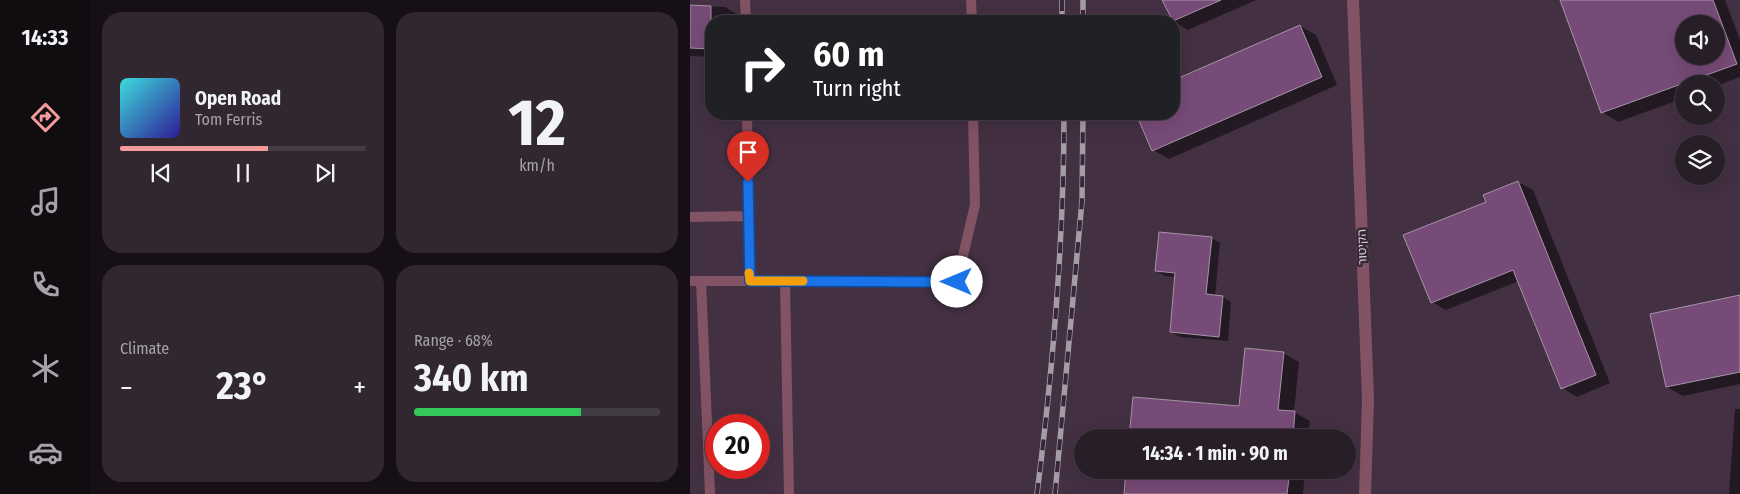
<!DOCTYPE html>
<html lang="en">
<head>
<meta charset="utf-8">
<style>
  :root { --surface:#281e28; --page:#302730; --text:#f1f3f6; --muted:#a5a2a8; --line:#443c45; --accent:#f59b9b }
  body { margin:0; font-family:"Fira Sans Condensed","Noto Sans Hebrew",sans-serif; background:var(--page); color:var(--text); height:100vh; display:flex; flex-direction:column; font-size:19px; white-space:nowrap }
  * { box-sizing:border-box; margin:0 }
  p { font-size:16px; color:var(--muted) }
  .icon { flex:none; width:28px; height:28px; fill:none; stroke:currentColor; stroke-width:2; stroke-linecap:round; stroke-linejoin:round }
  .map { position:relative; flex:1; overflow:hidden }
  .side { display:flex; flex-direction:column; gap:12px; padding:12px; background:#161016; width:600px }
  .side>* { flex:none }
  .banner { position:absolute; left:15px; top:15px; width:475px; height:105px; border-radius:20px; box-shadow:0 5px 20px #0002,0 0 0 1px var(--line); background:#202124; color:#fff; overflow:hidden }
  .controls { position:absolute; left:985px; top:15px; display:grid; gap:10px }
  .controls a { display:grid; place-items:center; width:50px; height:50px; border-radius:50%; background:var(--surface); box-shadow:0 5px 20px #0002,0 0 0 1px var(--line); font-size:25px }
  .speed { position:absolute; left:15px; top:414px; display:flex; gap:10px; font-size:25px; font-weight:700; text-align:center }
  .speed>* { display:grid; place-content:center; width:65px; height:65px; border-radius:50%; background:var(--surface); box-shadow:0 5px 20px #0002,0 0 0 1px var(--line); line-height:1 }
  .speed .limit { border:8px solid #d22; background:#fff; color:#111 }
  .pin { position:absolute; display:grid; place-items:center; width:42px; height:42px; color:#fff; margin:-51px -21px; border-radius:50% 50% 50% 0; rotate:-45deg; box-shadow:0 0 5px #0007 }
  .pin .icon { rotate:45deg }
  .me { position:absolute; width:55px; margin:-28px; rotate:270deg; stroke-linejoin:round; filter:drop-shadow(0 0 4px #0008) }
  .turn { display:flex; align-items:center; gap:18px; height:105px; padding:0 25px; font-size:22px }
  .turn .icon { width:65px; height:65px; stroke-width:2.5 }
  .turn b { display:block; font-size:35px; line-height:42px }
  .big { font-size:38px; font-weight:700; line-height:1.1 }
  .side .widget { flex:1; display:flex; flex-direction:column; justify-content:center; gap:8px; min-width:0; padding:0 18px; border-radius:20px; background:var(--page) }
  .side .dial { align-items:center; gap:0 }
  .dial b { font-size:65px; line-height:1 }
  .song { display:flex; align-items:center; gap:15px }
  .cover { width:60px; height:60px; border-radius:8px; background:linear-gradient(135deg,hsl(180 70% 55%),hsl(250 70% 35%)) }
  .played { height:5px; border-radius:2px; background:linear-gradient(90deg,var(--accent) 60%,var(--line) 60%) }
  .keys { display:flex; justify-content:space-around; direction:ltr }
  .heat { display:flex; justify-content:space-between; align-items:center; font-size:28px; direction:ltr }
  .charge { height:8px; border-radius:4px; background:linear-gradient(90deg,#34c759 68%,var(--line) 0) }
  .side .tiles { flex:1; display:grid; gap:12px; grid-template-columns:repeat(2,1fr) }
  .trip { position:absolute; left:384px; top:429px; width:282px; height:50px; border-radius:25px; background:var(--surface); box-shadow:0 5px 20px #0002,0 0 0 1px var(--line); font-weight:700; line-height:50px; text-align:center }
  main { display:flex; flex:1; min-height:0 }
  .dock { display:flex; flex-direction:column; width:90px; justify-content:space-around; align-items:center; background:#100c10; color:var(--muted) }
  .dock .icon { width:35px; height:35px }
  .dock .active { color:var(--accent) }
  .dock b { font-size:22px; color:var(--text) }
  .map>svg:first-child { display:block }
  .built { fill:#433043; fill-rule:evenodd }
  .shadow { fill:#0007; fill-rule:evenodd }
  .building { fill:#774b77; stroke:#a694a6; fill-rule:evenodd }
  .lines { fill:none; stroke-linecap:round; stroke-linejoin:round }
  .service { stroke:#825364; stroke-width:10 }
  .minor { stroke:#825364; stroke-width:12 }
  .rail-casing { stroke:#a69ca6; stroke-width:5.5 }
  .rail { stroke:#362836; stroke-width:4; stroke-dasharray:11; stroke-linecap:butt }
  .route-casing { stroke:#114b97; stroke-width:12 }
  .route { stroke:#1a73e8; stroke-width:9 }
  .slow { stroke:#f59e0b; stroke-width:9 }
  .labels { text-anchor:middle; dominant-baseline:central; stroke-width:5; stroke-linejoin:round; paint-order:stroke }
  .street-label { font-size:12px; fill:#dbd2db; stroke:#362836 }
</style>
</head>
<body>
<main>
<nav class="dock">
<b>14:33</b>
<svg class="icon active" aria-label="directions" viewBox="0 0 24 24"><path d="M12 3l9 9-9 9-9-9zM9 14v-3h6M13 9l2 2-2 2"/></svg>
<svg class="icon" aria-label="music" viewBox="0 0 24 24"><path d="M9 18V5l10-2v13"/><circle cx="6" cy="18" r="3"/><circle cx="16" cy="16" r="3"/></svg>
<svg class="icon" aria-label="phone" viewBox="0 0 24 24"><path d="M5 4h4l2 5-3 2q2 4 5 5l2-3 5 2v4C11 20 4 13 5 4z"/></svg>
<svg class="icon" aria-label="climate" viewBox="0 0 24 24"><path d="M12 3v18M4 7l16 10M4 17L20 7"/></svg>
<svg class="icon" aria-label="car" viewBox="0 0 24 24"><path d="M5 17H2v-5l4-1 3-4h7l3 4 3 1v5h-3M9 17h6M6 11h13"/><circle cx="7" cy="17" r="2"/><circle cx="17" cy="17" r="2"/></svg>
</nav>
<section class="side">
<div class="tiles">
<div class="widget">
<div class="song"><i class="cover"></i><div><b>Open Road</b><p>Tom Ferris</p></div></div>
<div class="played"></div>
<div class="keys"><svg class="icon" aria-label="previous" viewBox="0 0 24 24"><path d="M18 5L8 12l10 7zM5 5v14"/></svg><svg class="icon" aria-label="pause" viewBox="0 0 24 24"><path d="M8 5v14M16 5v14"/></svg><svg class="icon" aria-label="next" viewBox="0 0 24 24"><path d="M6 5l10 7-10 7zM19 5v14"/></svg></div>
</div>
<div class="widget dial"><b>12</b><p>km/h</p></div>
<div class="widget"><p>Climate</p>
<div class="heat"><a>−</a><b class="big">23°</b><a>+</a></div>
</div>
<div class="widget"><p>Range · 68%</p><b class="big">340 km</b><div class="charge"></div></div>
</div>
</section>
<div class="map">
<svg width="1050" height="494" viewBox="0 0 1050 494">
  <rect width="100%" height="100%" fill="#362836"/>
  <path class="built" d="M 0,0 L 1050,0 L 1050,494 L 0,494 ZM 21,21 L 484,21 L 484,114 L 21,114 ZM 994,24 L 1026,24 L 1026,56 L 994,56 ZM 994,84 L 1026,84 L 1026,116 L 994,116 ZM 994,144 L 1026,144 L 1026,176 L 994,176 ZM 26,425 L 69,425 L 69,468 L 26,468 ZM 392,438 L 658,438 L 658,470 L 392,470 Z"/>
  <path class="shadow" d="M 0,0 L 0,6 L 35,7 L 50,16 L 50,21 L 21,21 L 21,57 L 0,56 Z
    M 473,0 L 566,0 L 498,30 L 483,21 Z
    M 871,0 L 1035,0 L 1050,40 L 1050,77 L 1026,86 L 1026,84 L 994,84 L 994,98 L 928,122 L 912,112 ZM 994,24 L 1026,24 L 1026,56 L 994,56 Z
    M 610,26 L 626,35 L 647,85 L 479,159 L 463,150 L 447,114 L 484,114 L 484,81 Z
    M 828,182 L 843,190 L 920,383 L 887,397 L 872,388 L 829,281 L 756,310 L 742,302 L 797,203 Z
    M 521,238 L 530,243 L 525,296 L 533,297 L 541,302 L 538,341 L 490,337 L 481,332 L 486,277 L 475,276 L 466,271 Z
    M 1050,296 L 1050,384 L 993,396 L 977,387 Z
    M 593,353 L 609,362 L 604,412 L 620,421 L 618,438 L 441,438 L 550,408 Z
    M 1045,409 L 1050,409 L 1050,494 L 1039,494 Z
    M 438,470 L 615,470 L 613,494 L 435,494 Z"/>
  <path class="building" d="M 472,0 L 531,0 L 483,21 Z
    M 870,0 L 1023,0 L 1047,64 L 911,113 ZM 994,24 L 1026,24 L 1026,56 L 994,56 Z
    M 0,5 L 21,6 L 21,49 L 0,48 Z
    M 610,25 L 632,77 L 462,151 L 446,114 L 484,114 L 484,80 Z
    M 828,181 L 906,375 L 871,389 L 823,270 L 741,303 L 713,235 L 796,202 L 793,195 Z
    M 469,232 L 522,237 L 516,294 L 533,296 L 529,337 L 480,332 L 485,273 L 465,271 Z
    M 1050,295 L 1050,372 L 976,387 L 960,314 Z
    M 555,348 L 594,352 L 588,410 L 605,411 L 603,438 L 439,438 L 443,397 L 549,406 Z
    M 436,470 L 600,470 L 597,494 L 434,494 Z"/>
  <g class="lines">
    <path class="service" d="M 55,0 L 56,21
      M 281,0 L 282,21
      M 57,114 L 60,281
      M 0,217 L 58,216
      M 0,281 L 267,281 L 285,205 L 283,114
      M 11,281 L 20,494
      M 95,281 L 99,494"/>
    <path class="minor" d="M 663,0 L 678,400 L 675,494"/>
    <defs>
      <path id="rail" d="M 372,0 L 372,21
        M 393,21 L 393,0
        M 347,494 C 363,368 374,241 374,114
        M 365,494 L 392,201 L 393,114"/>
    </defs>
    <use href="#rail" class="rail-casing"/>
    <use href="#rail" class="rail"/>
  </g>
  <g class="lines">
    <defs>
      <path id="route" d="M 58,182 L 60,281 L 267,282"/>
    </defs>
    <use href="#route" class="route-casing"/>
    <use href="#route" class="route"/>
    <path class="slow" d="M 59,273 L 60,281 L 113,281"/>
  </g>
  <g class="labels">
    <g class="street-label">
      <text transform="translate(672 247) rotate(-92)">הקיטור</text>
    </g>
  </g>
</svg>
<div class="controls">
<a><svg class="icon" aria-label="sound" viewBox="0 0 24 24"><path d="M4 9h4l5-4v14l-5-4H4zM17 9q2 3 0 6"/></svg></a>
<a><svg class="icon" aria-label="search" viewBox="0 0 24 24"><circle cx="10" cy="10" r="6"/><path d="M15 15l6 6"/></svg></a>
<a><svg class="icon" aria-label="layers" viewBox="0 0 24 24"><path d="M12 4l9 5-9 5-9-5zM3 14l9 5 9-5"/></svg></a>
</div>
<div class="speed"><div class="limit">20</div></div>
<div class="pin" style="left:58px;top:182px;background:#d93025"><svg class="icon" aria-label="arrive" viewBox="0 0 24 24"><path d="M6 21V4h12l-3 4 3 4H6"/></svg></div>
<svg class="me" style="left:267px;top:282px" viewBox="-20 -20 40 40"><circle r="19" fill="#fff"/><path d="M0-13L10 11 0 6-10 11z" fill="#1a73e8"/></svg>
<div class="trip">14:34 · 1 min · 90 m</div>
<div class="banner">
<div class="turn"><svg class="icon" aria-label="right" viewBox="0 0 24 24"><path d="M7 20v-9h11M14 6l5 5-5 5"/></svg><div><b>60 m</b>Turn right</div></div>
</div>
</div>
</main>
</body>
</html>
